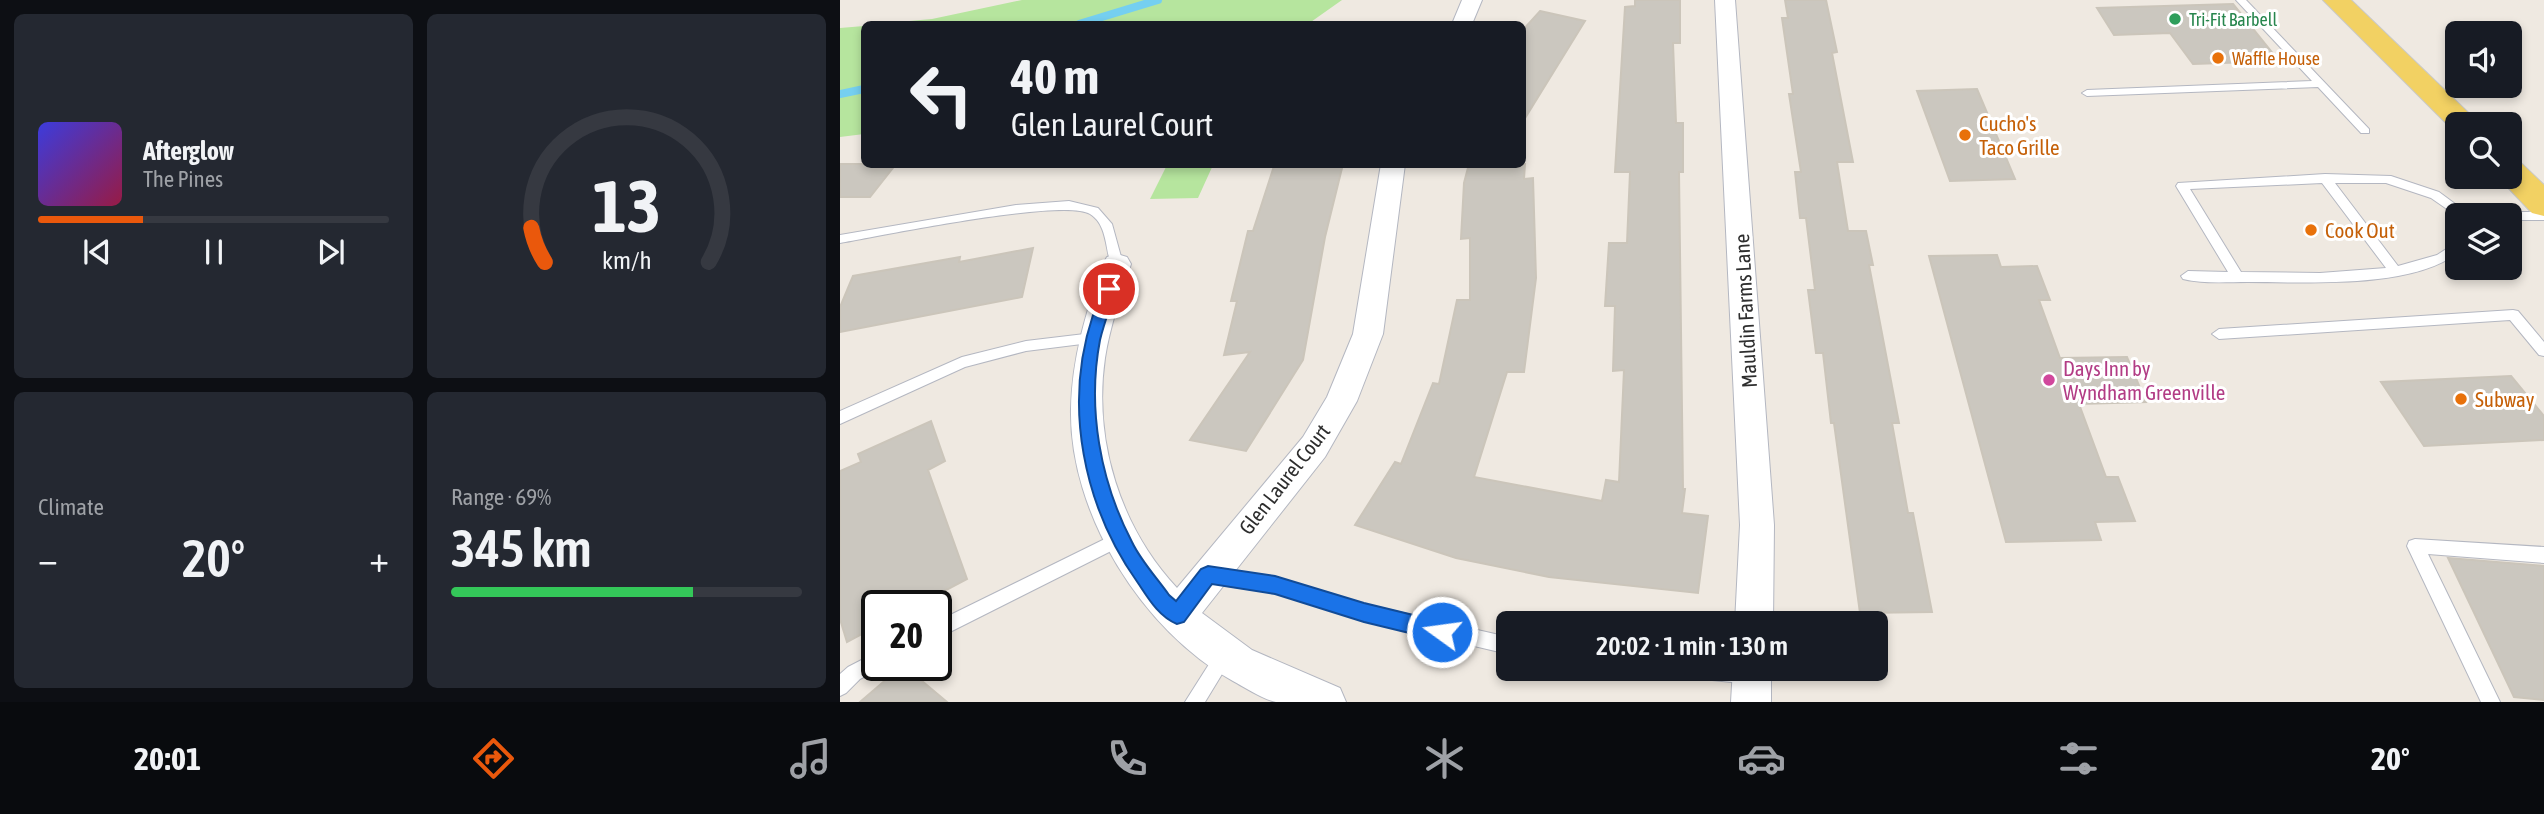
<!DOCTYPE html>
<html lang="en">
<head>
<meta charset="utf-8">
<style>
  :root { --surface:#171b24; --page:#242831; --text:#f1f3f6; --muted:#9ea1a6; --line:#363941; --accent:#ea580c }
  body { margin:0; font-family:"Asap Condensed",sans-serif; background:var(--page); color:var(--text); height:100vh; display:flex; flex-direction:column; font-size:26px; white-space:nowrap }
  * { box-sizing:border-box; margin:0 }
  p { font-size:23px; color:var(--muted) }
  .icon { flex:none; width:38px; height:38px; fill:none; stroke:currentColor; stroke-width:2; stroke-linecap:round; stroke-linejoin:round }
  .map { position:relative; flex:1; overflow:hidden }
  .side { display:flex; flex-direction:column; gap:14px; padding:14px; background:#0d0f14; width:840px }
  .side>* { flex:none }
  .banner { position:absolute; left:21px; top:21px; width:665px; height:147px; border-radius:10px; box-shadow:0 4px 10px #0003; background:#171b24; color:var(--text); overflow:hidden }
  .fabs { position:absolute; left:1605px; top:21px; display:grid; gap:14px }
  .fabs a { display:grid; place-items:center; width:77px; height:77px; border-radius:10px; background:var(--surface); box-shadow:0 4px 10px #0003; font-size:35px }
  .speed { position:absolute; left:21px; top:590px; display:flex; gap:14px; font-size:35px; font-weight:700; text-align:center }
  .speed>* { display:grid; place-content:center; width:91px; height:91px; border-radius:50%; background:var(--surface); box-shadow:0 4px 10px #0003; line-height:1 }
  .speed .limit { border:4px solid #111; border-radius:10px; background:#fff; color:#111 }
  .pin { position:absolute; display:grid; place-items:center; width:60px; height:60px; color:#fff; margin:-30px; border:4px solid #fff; border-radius:50%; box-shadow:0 2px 7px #0007 }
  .me { position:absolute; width:77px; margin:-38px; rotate:284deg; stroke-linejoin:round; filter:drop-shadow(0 0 5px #0008) }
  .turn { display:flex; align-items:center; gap:24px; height:147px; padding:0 35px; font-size:32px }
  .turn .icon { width:91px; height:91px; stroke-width:2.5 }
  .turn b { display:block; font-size:49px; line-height:60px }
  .big { font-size:52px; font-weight:600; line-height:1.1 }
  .side .tile { flex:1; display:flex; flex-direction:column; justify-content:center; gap:10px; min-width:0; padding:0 24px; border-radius:10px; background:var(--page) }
  .side .dial { align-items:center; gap:0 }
  .dial svg { height:182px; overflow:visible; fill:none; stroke:var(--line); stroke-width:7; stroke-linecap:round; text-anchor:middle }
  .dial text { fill:var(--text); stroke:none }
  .song { display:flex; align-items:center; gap:21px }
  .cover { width:84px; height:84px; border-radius:10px; background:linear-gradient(135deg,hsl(240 70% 55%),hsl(340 70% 35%)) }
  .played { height:7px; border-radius:4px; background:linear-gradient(90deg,var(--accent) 30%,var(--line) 30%) }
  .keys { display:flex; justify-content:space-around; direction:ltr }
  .heat { display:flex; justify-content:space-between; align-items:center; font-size:38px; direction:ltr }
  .charge { height:10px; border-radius:5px; background:linear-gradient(90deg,#34c759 69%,var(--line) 0) }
  .side .tiles { flex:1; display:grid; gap:14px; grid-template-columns:repeat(2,1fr) }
  .trip { position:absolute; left:656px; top:611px; width:392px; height:70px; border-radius:10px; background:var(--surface); box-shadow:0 4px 10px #0003; font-weight:600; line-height:70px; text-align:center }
  .menu { display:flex; height:112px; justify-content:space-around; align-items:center; background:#090b0e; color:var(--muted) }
  .menu .icon { width:49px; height:49px }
  .menu .on { color:var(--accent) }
  .menu b { font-size:32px; color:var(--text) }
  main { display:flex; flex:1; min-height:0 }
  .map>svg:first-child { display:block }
  .green { fill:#b6e59e }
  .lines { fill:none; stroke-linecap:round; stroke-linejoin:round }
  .stream { stroke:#75cff0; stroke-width:8 }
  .building { fill:#cbc7bf; stroke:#cbc5ba; stroke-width:2 }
  .lane-casing { stroke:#b4b7c1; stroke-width:2 }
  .street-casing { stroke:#b4b7c1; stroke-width:2 }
  .primary-casing { stroke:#c9c9c9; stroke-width:2 }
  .lane { fill:#fff; fill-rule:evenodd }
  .street { fill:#fff; fill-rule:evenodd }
  .primary { fill:#f2d163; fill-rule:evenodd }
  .route { fill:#1a73e8; stroke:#114b97; stroke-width:2 }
  .leisure-dot { fill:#2e9e5b; stroke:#fff; stroke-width:2.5 }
  .food-dot { fill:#e8710a; stroke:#fff; stroke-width:2.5 }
  .hotel-dot { fill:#d1479c; stroke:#fff; stroke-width:2.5 }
  .labels { text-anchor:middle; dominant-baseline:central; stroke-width:6; stroke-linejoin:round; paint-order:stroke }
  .far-leisure-label { font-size:18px; fill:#27864d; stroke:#fff; text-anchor:start }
  .far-food-label { font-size:18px; fill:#c56008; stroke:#fff; text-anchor:start }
  .food-label { font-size:21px; fill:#c56008; stroke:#fff; text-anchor:start }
  .street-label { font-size:21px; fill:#2e2e2e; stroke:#fff }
  .hotel-label { font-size:21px; fill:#b23c85; stroke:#fff; text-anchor:start }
</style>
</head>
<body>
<main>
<section class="side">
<div class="tiles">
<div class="tile">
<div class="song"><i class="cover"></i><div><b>Afterglow</b><p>The Pines</p></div></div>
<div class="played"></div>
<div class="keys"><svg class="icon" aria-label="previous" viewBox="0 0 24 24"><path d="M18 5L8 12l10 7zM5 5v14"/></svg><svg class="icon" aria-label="pause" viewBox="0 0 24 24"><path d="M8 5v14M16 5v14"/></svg><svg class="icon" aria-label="next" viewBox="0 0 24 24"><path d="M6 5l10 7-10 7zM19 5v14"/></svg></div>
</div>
<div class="tile dial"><svg viewBox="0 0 100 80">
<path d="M14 69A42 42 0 1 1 86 69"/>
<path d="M14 69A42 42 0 0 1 8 54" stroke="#ea580c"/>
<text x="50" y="56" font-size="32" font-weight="700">13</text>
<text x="50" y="72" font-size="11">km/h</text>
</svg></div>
<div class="tile"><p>Climate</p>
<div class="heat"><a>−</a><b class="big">20°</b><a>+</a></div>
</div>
<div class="tile"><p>Range · 69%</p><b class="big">345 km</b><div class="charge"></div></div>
</div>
</section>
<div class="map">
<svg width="1704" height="702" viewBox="0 0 1704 702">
  <rect width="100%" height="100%" fill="#efe9e1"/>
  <path class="green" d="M 182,0 L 502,0 L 468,24 L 35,24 L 92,19 Z
    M 24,26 L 24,134 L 0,137 L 0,28 Z
    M 327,165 L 327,164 L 373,165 L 358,198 L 310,199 Z"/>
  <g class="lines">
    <path class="stream" d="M 239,24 L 318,0
      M 0,94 L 24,89"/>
  </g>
  <path class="building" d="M 795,0 L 840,0 L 840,43 L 833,43 L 836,123 L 843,123 L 843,172 L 839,172 L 843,489 L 845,489 L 842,513 L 868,516 L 858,593 L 709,577 L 616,558 L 515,525 L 555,462 L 561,464 L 593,383 L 599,384 L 617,300 L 630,300 L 630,238 L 621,239 L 624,183 L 629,164 L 685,164 L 684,179 L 693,178 L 696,278 L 684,372 L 667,372 L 634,477 L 762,501 L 766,480 L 779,482 L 784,370 L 773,371 L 775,306 L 765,306 L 769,243 L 787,243 L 790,172 L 775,172 L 785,7 L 795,6 Z
    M 945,0 L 986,0 L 997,52 L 992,53 L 1013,162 L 997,162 L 1008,231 L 1026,231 L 1033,265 L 1029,265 L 1059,423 L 1052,423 L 1068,513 L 1073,513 L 1092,612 L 1020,613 L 994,423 L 991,423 L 983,353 L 976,353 L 968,290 L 975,290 L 966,218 L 960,218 L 955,172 L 961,172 L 949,94 L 953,94 L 942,18 L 948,18 Z
    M 1393,4 L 1439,61 L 1353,64 L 1330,33 L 1274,35 L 1257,8 Z
    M 700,11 L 745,21 L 682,123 L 682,31 Z
    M 1137,89 L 1175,179 L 1110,181 L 1077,91 Z
    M 0,164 L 56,164 L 30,197 L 0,197 Z
    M 503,164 L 485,237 L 463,360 L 406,451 L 350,440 L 410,352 L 384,355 L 397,301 L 391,301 L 408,231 L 413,231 L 434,166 Z
    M 193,248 L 182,297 L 0,332 L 0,307 L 13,276 L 120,257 L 119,262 Z
    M 1157,255 L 1161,267 L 1197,266 L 1210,300 L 1199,300 L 1220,358 L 1287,357 L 1306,402 L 1239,404 L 1266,477 L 1278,477 L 1295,521 L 1255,522 L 1261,540 L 1166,542 L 1089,256 Z
    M 1671,376 L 1704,416 L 1704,440 L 1584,446 L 1541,382 Z
    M 91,421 L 105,461 L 88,470 L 127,579 L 76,606 L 37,606 L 37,626 L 7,642 L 0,619 L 0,471 L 21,462 L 18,454 Z
    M 1608,558 L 1704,566 L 1704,700 L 1674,697 Z
    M 63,665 L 107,702 L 20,702 Z"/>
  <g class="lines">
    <defs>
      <path id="lane" d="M 1396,0 L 1406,0 L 1529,129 L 1529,133 L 1521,133 L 1478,87 L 1247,96 L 1242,93 L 1247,90 L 1472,81 Z
        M 1485,174 L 1551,176 L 1599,192 L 1630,215 L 1617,216 L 1591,198 L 1546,183 L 1495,183 L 1558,266 L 1597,255 L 1617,242 L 1617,253 C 1572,289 1464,282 1408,282 C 1387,282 1363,284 1343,279 L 1341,276 L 1348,271 L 1388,272 L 1336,186 L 1338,183 ZM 1482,183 L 1546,268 L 1480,273 L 1401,272 L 1350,189 Z
        M 229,201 L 258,208 L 272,224 L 283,264 L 282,267 L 272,267 C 265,251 268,225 250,214 C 223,198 40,236 0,243 L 0,235 L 176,205 Z
        M 1670,212 L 1704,212 L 1704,220 L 1670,220 L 1670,215 L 1664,215 Z
        M 1673,310 L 1678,311 L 1704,342 L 1704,356 L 1699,355 L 1670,320 L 1379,339 L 1372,334 L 1379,329 Z
        M 253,333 L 260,338 L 258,342 L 186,351 L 125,367 L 0,424 L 0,411 L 122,357 L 186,341 Z
        M 281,531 L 287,533 L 289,538 L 287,543 L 96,639 L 96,622 Z
        M 1575,539 L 1704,547 L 1704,563 L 1588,554 L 1660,702 L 1641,702 L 1567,546 L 1569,541 Z
        M 373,568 L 435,577 L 524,604 L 668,637 L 668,654 L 524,620 L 435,593 L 373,584 L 367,581 L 365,576 L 367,571 Z
        M 384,647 L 390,650 L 393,656 L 365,702 L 345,702 L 378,650 Z
        M 37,652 L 37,665 L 44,665 L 43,667 L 20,679 L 6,693 L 0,696 L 0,674 L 8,667 Z
        M 834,668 L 917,668 L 920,675 L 917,681 L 911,684 L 843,677 L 837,674 Z"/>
      <path id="street" d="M 622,0 L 642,0 L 632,24 L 612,24 Z
        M 875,0 L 895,0 L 934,525 L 933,623 L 895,623 L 900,525 Z
        M 541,164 L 565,164 L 543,334 L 517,401 L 485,457 L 362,613 L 412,650 L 500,688 L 506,702 C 484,702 458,702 436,702 C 422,699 406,688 393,681 C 303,631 229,514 231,409 C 232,358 246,312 263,264 L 267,257 L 277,254 L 287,257 L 291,264 C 281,295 270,326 265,358 C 253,440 280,527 337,588 L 463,437 L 487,397 L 513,334 Z
        M 893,668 L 931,668 L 931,702 L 891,702 Z"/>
      <path id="primary" d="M 1483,0 L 1511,0 L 1640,124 L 1617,124 L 1617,131 L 1614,131 Z
        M 1670,160 L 1681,163 L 1704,185 L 1704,216 L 1692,213 L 1658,177 L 1670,177 Z"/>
    </defs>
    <use href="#lane" class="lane-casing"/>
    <use href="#street" class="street-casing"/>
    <use href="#primary" class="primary-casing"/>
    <use href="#lane" class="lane"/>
    <use href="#street" class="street"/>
    <use href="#primary" class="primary"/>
  </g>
  <path class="route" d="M 269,283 L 276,289 C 271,305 264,323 260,340 C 247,408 260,481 292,542 C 301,561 317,578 329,595 L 336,601 L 361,569 L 368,566 L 435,576 L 524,603 L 602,622 L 609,625 L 612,632 L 609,638 L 602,641 L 524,622 L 435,594 L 372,584 L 344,622 L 337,624 C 319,617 308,598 298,583 C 243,506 223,405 253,315 C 256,304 258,286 269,283 Z"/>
  <circle class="leisure-dot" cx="1335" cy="19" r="7"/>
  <g class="food-dot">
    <circle cx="1378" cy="58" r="7"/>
    <circle cx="1125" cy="135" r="7"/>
    <circle cx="1471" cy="230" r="7"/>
    <circle cx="1621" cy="399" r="7"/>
  </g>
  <circle class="hotel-dot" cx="1209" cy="380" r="7"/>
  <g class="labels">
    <g class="far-leisure-label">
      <text x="1349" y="19">Tri-Fit Barbell</text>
    </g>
    <g class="far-food-label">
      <text x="1392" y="58">Waffle House</text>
    </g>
    <g class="food-label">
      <text x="1139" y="123">Cucho's<tspan x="1139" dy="24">Taco Grille</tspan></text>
      <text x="1485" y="230">Cook Out</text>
      <text x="1635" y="399">Subway</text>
    </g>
    <g class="street-label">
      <text transform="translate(905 311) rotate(-93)">Mauldin Farms Lane</text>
      <text transform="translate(444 479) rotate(-52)">Glen Laurel Court</text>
    </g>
    <g class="hotel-label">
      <text x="1223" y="368">Days Inn by<tspan x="1223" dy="24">Wyndham Greenville</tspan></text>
    </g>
  </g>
</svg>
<div class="fabs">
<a><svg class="icon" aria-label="sound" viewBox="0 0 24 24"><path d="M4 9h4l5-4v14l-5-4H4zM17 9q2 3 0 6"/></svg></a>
<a><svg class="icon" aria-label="search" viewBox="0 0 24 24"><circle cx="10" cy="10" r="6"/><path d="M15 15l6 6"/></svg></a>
<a><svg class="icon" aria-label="layers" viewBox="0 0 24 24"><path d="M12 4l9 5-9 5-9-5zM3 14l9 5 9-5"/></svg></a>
</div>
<div class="speed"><div class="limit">20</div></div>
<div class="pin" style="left:269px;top:289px;background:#d93025"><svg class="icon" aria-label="arrive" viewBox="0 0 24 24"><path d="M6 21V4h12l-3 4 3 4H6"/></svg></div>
<svg class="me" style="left:602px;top:632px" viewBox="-20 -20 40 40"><circle r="17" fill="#1a73e8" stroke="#fff" stroke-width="3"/><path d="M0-11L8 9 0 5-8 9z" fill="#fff"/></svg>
<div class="trip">20:02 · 1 min · 130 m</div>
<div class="banner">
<div class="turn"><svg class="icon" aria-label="left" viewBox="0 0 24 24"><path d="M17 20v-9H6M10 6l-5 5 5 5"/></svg><div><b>40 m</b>Glen Laurel Court</div></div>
</div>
</div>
</main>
<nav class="menu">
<b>20:01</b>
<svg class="icon on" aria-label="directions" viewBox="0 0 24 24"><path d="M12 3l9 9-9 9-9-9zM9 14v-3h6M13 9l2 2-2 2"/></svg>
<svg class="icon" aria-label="music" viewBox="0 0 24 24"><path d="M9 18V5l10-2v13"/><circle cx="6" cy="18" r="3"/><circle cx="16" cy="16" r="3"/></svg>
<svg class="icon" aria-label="phone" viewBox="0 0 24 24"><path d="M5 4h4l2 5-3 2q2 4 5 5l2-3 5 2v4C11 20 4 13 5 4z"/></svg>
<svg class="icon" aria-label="climate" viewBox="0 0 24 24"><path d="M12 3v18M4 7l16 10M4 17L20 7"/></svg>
<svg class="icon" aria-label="car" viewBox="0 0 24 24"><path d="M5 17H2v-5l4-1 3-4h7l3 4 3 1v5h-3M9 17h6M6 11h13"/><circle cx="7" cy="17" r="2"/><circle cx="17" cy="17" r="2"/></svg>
<svg class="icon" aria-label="filters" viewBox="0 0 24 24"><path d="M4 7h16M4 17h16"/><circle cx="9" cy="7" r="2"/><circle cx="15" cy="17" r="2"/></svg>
<b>20°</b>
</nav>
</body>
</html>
